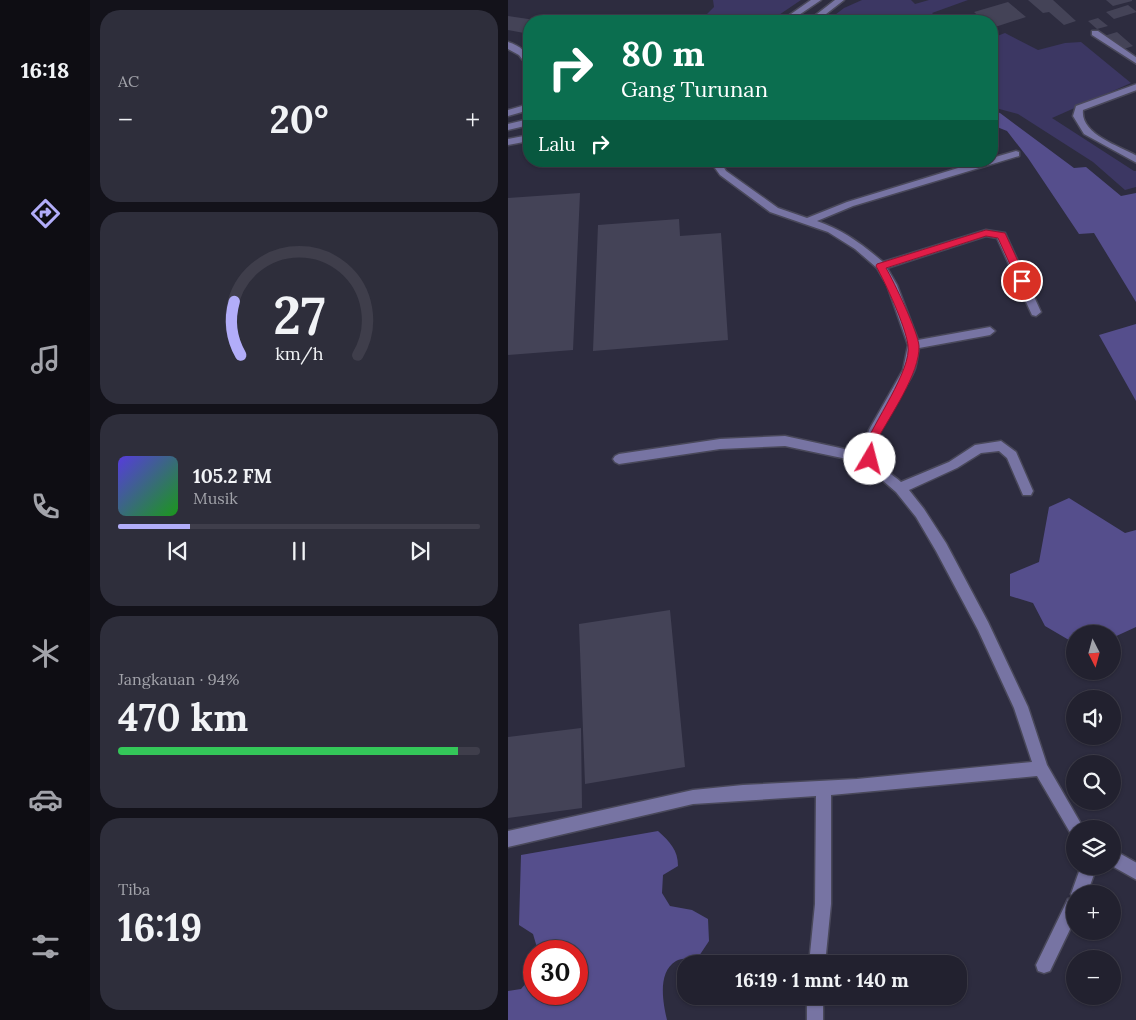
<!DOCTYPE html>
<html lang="id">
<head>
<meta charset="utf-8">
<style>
  :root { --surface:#22212f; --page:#2e2e3b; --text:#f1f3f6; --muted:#a2a3aa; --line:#3f3e4b; --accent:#b2adf9 }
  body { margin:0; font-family:Lora,serif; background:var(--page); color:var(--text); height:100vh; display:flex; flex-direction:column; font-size:19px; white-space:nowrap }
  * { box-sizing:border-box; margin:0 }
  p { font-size:16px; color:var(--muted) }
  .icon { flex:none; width:28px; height:28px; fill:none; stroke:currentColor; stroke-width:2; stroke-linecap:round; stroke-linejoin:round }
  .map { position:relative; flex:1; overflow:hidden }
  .sheet { display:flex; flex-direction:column; gap:10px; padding:10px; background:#13121a; width:418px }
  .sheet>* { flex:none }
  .top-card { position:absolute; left:15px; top:15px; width:475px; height:152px; border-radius:20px; box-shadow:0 1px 4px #0004,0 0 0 1px var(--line); background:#0b6e4f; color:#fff; overflow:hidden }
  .needle { width:32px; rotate:174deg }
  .fabs { position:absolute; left:558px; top:625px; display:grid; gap:10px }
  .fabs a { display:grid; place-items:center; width:55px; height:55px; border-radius:50%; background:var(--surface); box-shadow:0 1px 4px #0004,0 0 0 1px var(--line); font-size:25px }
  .speed { position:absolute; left:15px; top:940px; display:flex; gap:10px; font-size:25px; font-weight:700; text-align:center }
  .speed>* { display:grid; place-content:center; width:65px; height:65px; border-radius:50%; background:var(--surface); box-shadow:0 1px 4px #0004,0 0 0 1px var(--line); line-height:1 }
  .speed .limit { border:8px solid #d22; background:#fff; color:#111 }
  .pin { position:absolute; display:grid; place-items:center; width:42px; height:42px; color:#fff; margin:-21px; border:2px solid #fff; border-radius:50%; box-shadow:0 1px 5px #0007 }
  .me { position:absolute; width:55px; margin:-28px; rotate:8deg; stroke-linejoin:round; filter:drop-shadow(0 0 4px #0008) }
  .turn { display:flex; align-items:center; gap:18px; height:105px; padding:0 15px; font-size:22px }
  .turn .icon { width:65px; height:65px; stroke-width:2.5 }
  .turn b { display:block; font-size:35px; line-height:42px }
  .then { display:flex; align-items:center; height:48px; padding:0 15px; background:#0003; gap:10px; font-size:19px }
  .big { font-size:38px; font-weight:700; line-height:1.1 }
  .sheet .tile { flex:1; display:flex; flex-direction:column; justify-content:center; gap:8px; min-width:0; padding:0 18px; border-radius:20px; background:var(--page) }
  .sheet .dial { align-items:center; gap:0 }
  .dial svg { height:130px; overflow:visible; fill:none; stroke:var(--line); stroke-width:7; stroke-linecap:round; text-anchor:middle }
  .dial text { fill:var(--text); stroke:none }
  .song { display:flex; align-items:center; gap:15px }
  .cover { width:60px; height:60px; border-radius:8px; background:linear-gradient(135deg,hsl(250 70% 55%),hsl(120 70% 35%)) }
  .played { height:5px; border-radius:2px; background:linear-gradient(90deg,var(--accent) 20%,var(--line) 20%) }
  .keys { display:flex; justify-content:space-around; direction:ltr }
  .heat { display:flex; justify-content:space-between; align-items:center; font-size:28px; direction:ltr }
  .charge { height:8px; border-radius:4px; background:linear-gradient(90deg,#34c759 94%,var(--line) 0) }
  .trip { position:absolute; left:169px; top:955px; width:290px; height:50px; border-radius:20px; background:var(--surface); box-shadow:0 1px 4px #0004,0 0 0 1px var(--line); font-weight:700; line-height:50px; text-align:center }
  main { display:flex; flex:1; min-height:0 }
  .tabs { display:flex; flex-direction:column; width:90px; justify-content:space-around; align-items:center; background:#0e0d13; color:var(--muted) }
  .tabs .icon { width:35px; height:35px }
  .tabs .selected { color:var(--accent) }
  .tabs b { font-size:22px; color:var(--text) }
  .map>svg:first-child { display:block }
  .green { fill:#3c3763 }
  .forest { fill:#554e8c }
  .building { fill:#444357 }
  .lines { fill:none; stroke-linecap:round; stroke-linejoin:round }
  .minor-casing { stroke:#49485a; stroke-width:3 }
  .minor { fill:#7774a3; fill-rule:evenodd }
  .route { fill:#e11d48; stroke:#92132f }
</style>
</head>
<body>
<main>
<nav class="tabs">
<b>16:18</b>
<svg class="icon selected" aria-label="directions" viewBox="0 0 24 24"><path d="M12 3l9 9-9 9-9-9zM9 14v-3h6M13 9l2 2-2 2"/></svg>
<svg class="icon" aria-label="music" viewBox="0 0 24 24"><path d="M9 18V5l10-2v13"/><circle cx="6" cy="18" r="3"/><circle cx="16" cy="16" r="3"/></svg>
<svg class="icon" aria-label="phone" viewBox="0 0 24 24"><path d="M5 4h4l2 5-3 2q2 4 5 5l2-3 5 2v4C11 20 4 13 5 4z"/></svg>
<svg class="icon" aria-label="climate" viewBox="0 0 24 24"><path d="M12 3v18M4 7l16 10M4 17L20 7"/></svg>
<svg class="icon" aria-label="car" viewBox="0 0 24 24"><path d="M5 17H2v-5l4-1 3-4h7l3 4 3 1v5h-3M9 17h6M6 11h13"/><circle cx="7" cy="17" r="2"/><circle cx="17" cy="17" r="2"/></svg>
<svg class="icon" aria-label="filters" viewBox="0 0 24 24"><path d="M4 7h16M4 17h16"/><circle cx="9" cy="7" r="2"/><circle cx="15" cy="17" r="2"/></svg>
</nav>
<section class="sheet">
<div class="tile"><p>AC</p>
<div class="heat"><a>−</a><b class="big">20°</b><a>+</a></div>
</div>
<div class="tile dial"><svg viewBox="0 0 100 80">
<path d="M14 69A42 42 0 1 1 86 69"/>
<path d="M14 69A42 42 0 0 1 10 36" stroke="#b2adf9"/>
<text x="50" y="56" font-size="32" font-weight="700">27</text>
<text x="50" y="72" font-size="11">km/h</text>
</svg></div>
<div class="tile">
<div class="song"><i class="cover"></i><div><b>105.2 FM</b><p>Musik</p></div></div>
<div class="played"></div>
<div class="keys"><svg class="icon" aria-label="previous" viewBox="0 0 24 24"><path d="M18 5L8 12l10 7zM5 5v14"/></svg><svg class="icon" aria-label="pause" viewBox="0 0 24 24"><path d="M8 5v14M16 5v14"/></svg><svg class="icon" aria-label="next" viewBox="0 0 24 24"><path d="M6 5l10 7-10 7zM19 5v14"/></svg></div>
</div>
<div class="tile"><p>Jangkauan · 94%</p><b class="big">470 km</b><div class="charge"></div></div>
<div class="tile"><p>Tiba</p><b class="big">16:19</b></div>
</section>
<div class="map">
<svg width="629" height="1020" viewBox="0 0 629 1020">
  <rect width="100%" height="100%" fill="#2d2c3f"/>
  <path class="green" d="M 205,0 L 293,0 L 262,21 L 192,21 L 206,7 Z
    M 354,0 L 403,0 L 407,4 L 421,0 L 460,0 L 424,13 L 432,21 L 319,21 L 336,8 Z
    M 497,33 L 530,50 L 557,43 L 573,42 L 623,83 L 544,118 L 626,171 L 628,171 L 628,187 L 617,190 L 585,162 L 510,114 L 484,107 L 484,38 Z"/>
  <path class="forest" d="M 484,111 L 492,113 L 566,168 L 578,167 L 613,196 L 628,193 L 628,302 L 586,233 L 571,234 L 520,158 L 499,131 L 484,125 Z
    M 628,324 L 629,324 L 628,401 L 591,335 Z
    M 561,498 L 617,533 L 628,530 L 628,627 L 604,638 L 604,634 L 566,634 L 566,643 L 537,626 L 525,603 L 502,596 L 502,574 L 531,562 L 541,507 Z
    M 150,831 C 162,842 170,850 170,866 L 155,875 L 154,893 L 162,906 L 184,910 L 200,919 L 201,941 L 191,956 C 184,958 173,958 168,961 C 149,972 155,1003 159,1020 L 0,1020 L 0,991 L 13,989 L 26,974 L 26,994 L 69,994 L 69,951 L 30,951 L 25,934 L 11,925 L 13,855 Z"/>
  <path class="building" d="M 520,0 L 545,0 L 568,21 L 556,25 L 541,12 L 535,13 Z
    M 598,0 L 624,0 L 624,1 L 605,6 Z
    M 500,2 L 518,17 L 484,28 L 484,21 L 476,21 L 466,12 Z
    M 620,5 L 629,12 L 606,19 L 598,12 Z
    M 0,16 L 27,20 L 27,21 L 21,21 L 21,26 L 16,33 L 0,30 Z
    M 590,18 L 600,26 L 589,29 L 580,21 Z
    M 609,32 L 625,46 L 613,50 L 596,36 Z
    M 72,193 L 65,350 L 0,355 L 0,198 Z
    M 171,219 L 172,236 L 213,233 L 220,340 L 85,351 L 90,225 Z
    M 162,610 L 177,767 L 77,784 L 71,624 Z
    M 73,728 L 74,808 L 0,818 L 0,737 Z"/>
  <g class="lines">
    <defs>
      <path id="minor" d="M 303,0 L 313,0 L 282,21 L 273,21 Z
        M 327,0 L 336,0 L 309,21 L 300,21 Z
        M 584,31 L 590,31 L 629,58 L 629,64 L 584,35 Z
        M 0,42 C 12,46 21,52 21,65 L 18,64 L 11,55 L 0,49 Z
        M 629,84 L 629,90 L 575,110 C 572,134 611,146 629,156 L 629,163 L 576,134 L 565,116 L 568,106 Z
        M 21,104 L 21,110 L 0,116 L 0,110 Z
        M 21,119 L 21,125 L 0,130 L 0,124 Z
        M 21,135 L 21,141 L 0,145 L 0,139 Z
        M 508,151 L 511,152 L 511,156 L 345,206 L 309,221 C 335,230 354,244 375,262 L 478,230 L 497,233 L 533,312 L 528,316 L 524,315 L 489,238 L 478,236 L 379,268 L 389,285 L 410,340 L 482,327 L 487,331 L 482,335 L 411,348 C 409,356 409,364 406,371 C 399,389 359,440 368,458 C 373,468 385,475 393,482 L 441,462 L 467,445 L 493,441 L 508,452 L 525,491 L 523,495 L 515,495 L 499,458 L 491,451 L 473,453 L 449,468 L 401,490 L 416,509 L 438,543 L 480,622 L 520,707 L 539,765 L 576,829 L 566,829 L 566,836 L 563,834 L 529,776 L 323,795 L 323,904 L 317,964 L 301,964 L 307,904 L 308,796 L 185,804 L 0,847 L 0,831 L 185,790 L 235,785 L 349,779 L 524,762 L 506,708 L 470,630 L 428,551 L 408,517 L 388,492 L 366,473 L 358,463 L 277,446 L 212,449 L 111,464 L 107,462 L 105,459 L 107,456 L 111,454 L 212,439 L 277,436 L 355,453 L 361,430 L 395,370 L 400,345 L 379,285 L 369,268 L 347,249 L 320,232 L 262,212 L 212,175 L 202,161 L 212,161 L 218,171 L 270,208 L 299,218 L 339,202 L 473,161 L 484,161 L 484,158 Z
        M 604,849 L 629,863 L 629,880 L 604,866 Z
        M 573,866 L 589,866 L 579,894 L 566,894 L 566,921 L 542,971 L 536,973 L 530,971 L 528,965 L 560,899 L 565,898 L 563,894 Z
        M 299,996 L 315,996 L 315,1020 L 299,1020 Z"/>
    </defs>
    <use href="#minor" class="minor-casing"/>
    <use href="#minor" class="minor"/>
  </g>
  <path class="route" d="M 478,230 L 497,233 L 519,281 L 518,284 L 511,284 L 490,238 L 478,236 L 378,268 C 386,282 410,332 411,346 C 412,373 382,416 369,440 L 366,450 L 368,459 L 366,462 L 359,462 L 355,450 C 365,423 404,370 400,345 C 397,325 378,284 368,266 L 369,264 Z"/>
</svg>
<div class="fabs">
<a><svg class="needle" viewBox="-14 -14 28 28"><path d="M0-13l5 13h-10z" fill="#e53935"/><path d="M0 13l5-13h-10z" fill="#a2a3aa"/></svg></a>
<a><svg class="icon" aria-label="sound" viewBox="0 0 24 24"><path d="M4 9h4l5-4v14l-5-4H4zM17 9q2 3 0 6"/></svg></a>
<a><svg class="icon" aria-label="search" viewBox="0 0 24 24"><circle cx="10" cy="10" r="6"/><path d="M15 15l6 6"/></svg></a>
<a><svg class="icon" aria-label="layers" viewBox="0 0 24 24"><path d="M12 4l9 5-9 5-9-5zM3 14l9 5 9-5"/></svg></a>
<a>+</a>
<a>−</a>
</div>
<div class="speed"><div class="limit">30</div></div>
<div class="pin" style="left:514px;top:281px;background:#d93025"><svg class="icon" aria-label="arrive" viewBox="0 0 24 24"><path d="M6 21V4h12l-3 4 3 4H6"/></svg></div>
<svg class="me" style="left:362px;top:459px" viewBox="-20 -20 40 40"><circle r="19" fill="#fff"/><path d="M0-13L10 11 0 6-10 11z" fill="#e11d48"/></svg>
<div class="trip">16:19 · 1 mnt · 140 m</div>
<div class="top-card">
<div class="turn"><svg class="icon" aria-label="right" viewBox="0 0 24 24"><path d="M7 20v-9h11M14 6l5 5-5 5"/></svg><div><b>80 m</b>Gang Turunan</div></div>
<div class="then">Lalu<svg class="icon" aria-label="right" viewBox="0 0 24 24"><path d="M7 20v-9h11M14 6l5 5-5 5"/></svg></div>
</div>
</div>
</main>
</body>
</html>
